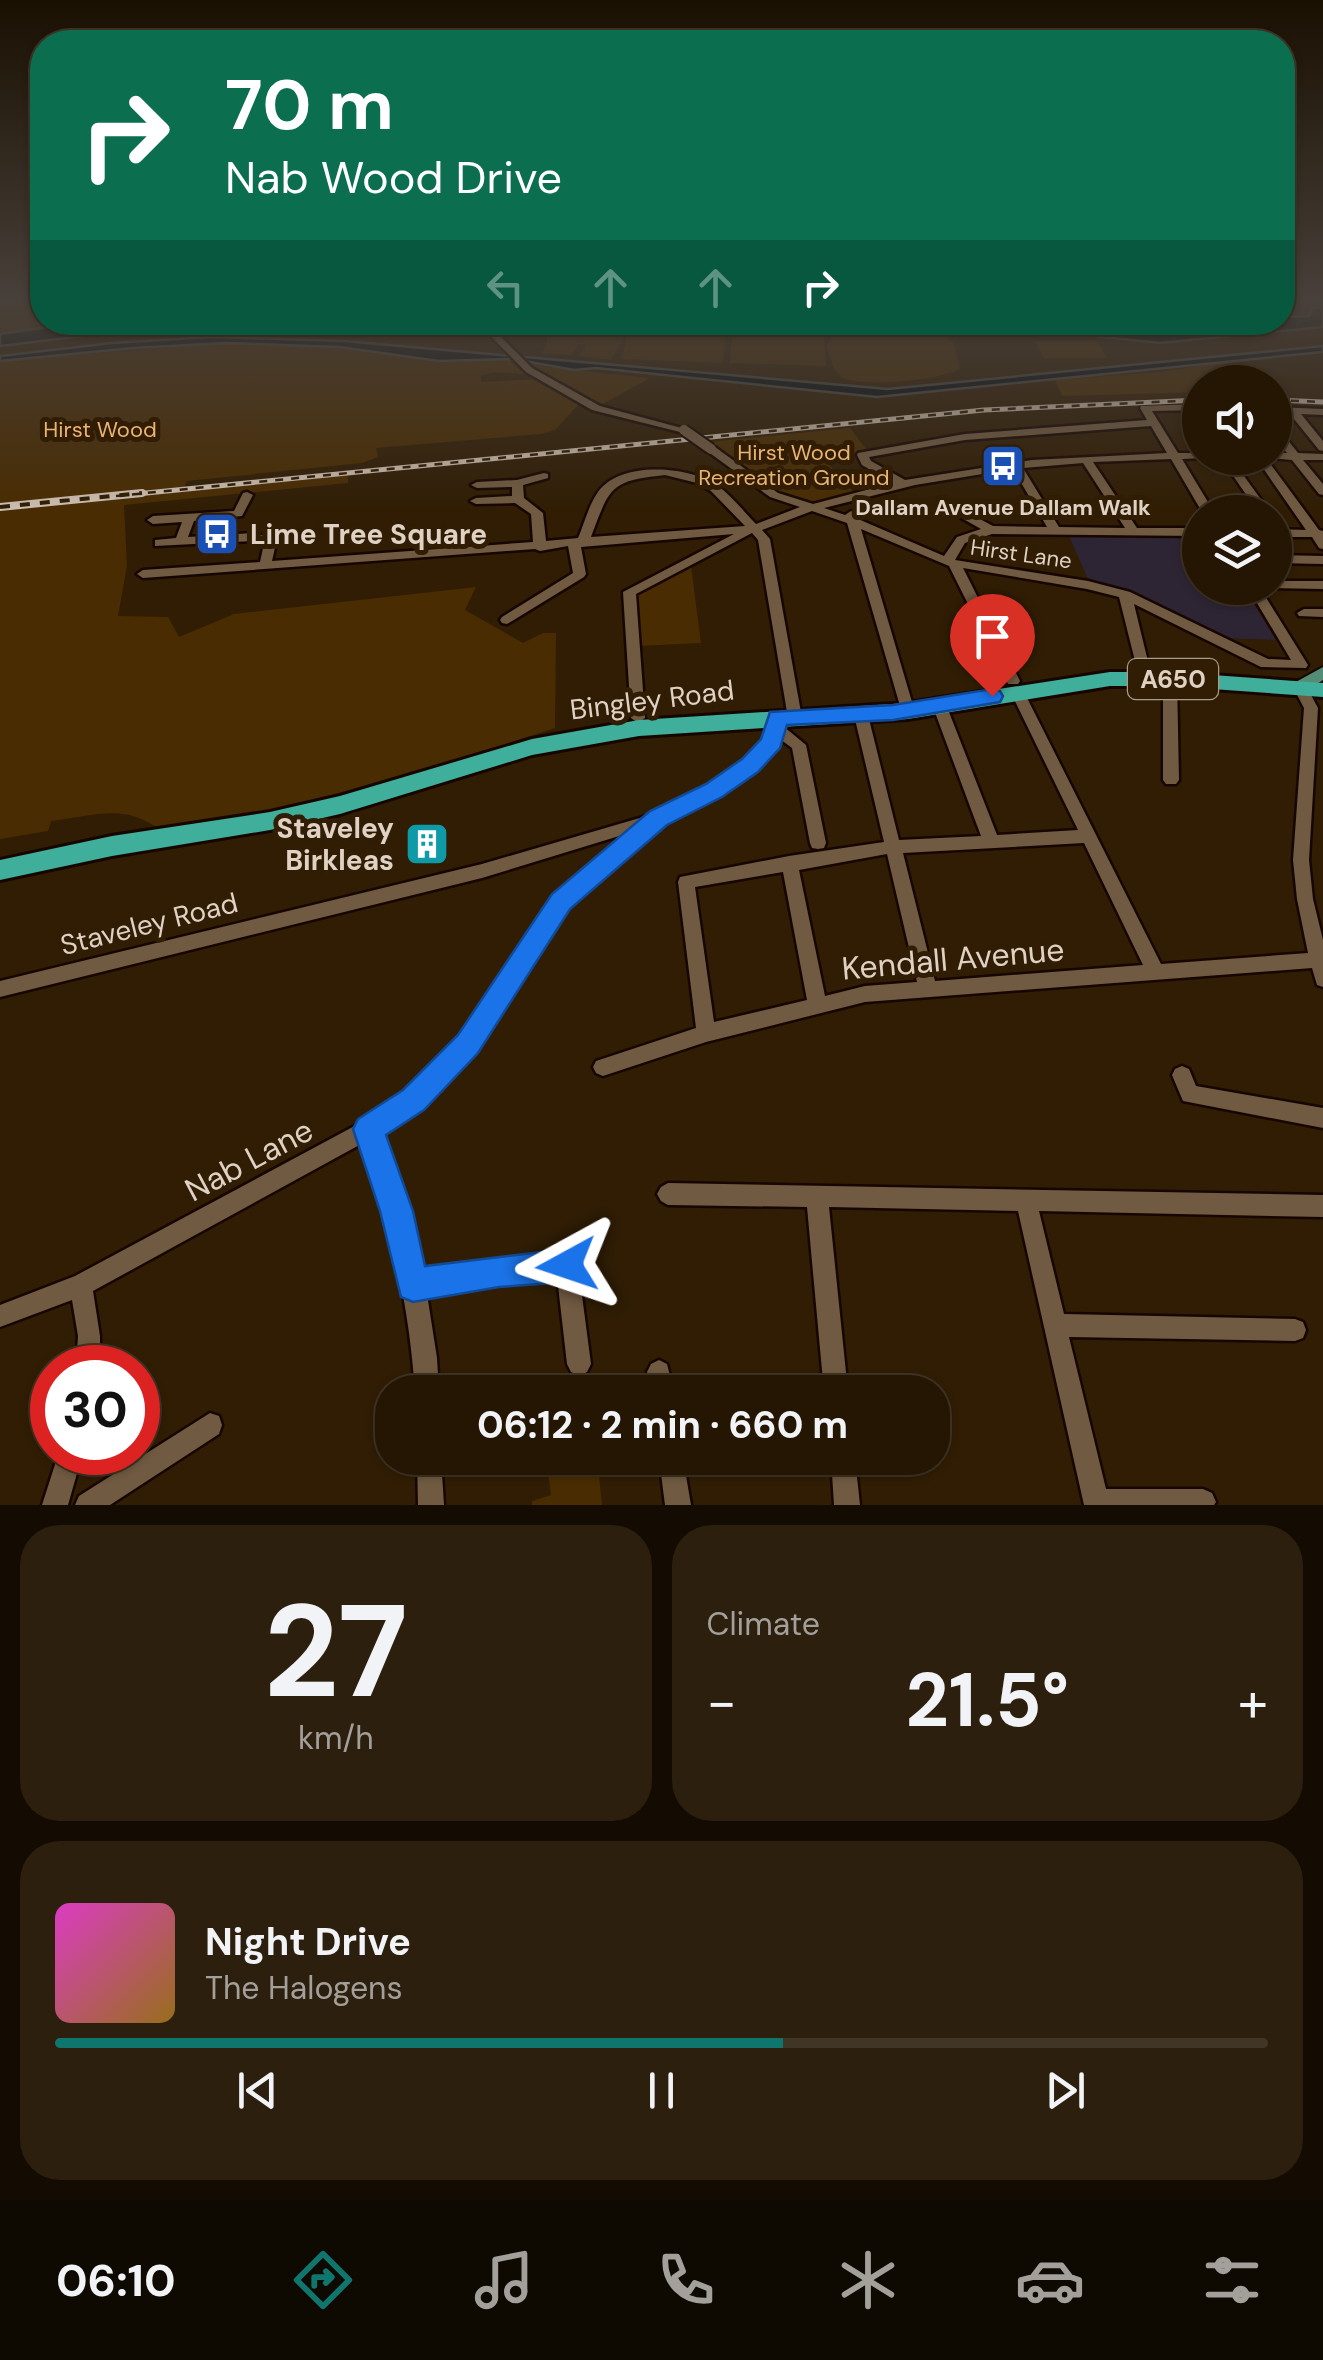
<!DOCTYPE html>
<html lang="en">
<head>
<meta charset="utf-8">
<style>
  :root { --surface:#241603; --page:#2c1f0d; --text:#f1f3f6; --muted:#a39f9a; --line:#413525; --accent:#0f766e }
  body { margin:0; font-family:"DM Sans",sans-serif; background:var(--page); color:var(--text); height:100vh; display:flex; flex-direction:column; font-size:38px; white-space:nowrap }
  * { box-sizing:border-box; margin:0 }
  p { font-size:32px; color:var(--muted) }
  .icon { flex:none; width:55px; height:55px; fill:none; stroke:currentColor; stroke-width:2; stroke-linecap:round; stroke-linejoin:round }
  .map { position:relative; height:1505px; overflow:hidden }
  .drawer { display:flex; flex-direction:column; gap:20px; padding:20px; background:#140c02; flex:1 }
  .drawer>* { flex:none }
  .banner { position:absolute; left:30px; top:30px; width:1265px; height:305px; border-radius:40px; box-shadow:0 2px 8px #0004,0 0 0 2px var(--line); background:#0b6e4f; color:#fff; overflow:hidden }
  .buttons { position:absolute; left:1182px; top:365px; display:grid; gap:20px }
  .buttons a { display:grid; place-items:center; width:110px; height:110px; border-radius:50%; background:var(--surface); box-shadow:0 2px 8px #0004,0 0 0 2px var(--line); font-size:50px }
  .speed { position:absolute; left:30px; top:1345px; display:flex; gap:20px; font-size:50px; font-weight:700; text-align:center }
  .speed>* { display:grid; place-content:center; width:130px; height:130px; border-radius:50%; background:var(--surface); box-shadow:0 2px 8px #0004,0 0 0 2px var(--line); line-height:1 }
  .speed .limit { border:15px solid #d22; background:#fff; color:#111 }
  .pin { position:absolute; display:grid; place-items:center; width:85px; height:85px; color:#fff; margin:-102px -42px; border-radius:50% 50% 50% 0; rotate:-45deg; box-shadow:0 0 10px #0007 }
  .pin .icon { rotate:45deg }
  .me { position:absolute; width:110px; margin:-55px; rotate:265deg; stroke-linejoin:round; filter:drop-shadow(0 0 8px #0008) }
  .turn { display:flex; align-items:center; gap:35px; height:210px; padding:0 30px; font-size:45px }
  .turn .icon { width:130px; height:130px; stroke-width:2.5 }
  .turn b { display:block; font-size:70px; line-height:85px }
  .lanes { display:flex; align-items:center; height:95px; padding:0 30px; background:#0003; justify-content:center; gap:50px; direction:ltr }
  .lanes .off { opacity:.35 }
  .big { font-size:75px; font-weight:700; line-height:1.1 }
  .drawer .tile { flex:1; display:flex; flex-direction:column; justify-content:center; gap:15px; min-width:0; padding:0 35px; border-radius:40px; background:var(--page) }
  .drawer .dial { align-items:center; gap:0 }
  .dial b { font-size:130px; line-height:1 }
  .song { display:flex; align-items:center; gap:30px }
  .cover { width:120px; height:120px; border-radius:15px; background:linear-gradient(135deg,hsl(310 70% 55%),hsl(40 70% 35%)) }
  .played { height:10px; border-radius:5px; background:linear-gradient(90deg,var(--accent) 60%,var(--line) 60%) }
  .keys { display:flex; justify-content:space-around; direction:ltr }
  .heat { display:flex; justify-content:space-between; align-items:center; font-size:55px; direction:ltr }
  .drawer .tiles { flex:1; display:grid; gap:20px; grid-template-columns:1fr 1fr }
  .tile:last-child { grid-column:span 2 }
  .trip { position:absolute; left:375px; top:1375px; width:575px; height:100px; border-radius:40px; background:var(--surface); box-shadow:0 2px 8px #0004,0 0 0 2px var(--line); font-weight:700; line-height:100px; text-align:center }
  .tabs { display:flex; height:160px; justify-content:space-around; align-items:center; background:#0e0901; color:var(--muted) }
  .tabs .icon { width:70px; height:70px }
  .tabs .current { color:var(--accent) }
  .tabs b { font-size:45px; color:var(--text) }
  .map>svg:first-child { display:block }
  .education { fill:#2e2534 }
  .green { fill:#492c02 }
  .water { fill:#000c12; stroke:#434747; stroke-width:2.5 }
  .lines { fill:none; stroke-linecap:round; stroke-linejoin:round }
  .minor-casing { stroke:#170600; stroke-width:5 }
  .major-casing { stroke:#170600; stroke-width:4 }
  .highway-casing { stroke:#170600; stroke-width:6 }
  .minor { fill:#705a41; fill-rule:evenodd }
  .major { fill:#538c77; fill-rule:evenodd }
  .highway { fill:#3fae9b; fill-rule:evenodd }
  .rail-far1-casing { stroke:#ccbeaf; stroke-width:5 }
  .rail-casing { stroke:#ccbeaf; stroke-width:8 }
  .rail-far1 { stroke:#301d04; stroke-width:2.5; stroke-dasharray:8; stroke-linecap:butt }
  .rail { stroke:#301d04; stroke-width:4; stroke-dasharray:10; stroke-linecap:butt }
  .minor-bridge-casing { stroke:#170600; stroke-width:14; stroke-linecap:butt }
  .minor-bridge { stroke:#705a41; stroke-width:10 }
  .route { fill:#1a73e8; stroke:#114b97; stroke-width:2.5 }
  .labels { text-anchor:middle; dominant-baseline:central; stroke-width:10; stroke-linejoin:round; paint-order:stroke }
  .far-park-label { font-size:22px; fill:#ebb370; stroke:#301d04 }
  .far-poi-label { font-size:22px; font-weight:bold; fill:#dfd2c4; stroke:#301d04 }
  .far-street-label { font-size:22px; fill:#dfd2c4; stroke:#301d04 }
  .shield { fill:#301d04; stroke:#aa9c8a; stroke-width:2.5 }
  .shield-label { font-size:25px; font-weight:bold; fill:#dfd2c4 }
  .poi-label { font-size:28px; font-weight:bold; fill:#dfd2c4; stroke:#301d04; text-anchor:start }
  .street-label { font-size:28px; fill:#dfd2c4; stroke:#301d04 }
  .near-street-label { font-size:32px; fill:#dfd2c4; stroke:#301d04 }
</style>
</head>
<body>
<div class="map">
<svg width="1323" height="1505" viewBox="0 0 1323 1505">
  <rect width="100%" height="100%" fill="#301d04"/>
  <path class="education" d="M 1068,534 L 1200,537 L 1200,588 L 1244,588 L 1276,640 L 1224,638 L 1133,596 L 1089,581 Z"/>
  <path class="green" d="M 0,299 L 42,299 L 42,322 L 75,323 L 0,333 Z
    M 486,323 L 615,323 L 615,330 L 627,332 L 611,360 L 579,356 L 586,345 L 579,343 L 571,355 L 542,353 L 547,345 L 547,327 L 582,324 L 496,330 Z
    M 629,327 L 726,331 L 723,363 L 622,359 Z
    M 732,332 L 824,335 L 826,366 L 730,363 Z
    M 834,332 L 932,332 L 953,341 L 960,369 C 940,380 859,389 840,376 C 832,370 830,355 827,346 Z
    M 1035,341 L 1097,341 L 1107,358 L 1044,358 Z
    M 227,343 L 380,350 L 443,361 L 519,360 L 533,375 L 494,372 L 481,376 L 481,382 L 538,379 L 581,402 L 555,430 L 541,434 L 376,448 L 378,457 L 362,463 L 187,481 L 183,490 L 348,474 L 348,483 L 124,505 L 127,566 L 118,616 L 168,617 L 179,637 L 234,614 L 476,587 L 465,610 L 523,643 L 543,633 L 556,633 L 555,728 C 423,771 300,808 163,832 C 124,802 98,816 51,821 L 48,831 L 0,839 L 0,361 Z
    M 524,360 L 546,367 L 650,378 L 601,405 L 546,378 Z
    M 1228,361 L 1246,382 L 1200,382 L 1200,392 L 1062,396 L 1055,380 L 1169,371 Z
    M 850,428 L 866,449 L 826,461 L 855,493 L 807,504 L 778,493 L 709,442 Z
    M 691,566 L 701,643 L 638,646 L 634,593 Z
    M 554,1458 L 597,1458 L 602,1505 L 532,1505 L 532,1501 L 551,1495 L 548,1472 Z"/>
  <path class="water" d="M 1323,307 L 1323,327 L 1160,343 L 987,325 L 887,328 L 712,323 L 1073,322 L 1137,329 L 1188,322 L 1282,322 L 1283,317 L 1309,316 L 1313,308 Z
    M 81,322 L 194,322 L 194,323 L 0,346 L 0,334 Z
    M 212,337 L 344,341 L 888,389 L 1323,346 L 1323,352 L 877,397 L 596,368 L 574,370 L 513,359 L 439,361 L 339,347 L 227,343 L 134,348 L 0,361 L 0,356 L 112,343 Z"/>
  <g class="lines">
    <defs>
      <path id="minor" d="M 477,322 L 487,322 L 494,330 L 564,322 L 598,322 L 499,335 L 532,368 L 600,406 L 689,430 L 684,433 L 592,410 L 526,372 Z
        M 1200,404 L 1200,410 L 1152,411 L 1178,453 L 1200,453 L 1200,458 L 1204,458 L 1182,459 L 1214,512 L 1202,512 L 1171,459 L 1093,462 L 1137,528 L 1200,528 L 1200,536 L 992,534 L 965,543 L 955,560 L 1088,581 L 1130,592 L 1268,659 L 1291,660 L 1248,588 L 1260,588 L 1308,665 L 1306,668 L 1261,667 L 1134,604 L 1152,678 L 1145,683 L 1140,681 L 1119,597 L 1087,589 L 963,568 L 1020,681 L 1018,684 L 1008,684 L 949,566 L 861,529 L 912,702 L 905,707 L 900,706 L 847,523 L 812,511 L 762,530 L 770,539 L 802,718 L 795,723 L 788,718 L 758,540 L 752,533 L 636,594 L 645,718 L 638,723 L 631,718 L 623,592 L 734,534 L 581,547 L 586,574 L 584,577 L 507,624 L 502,623 L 500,620 L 502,617 L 573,573 L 568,546 L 540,551 L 535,549 L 143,578 L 137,574 L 143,570 L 260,562 L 263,548 L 260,542 L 253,541 L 155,546 L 155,540 L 176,538 L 182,522 L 153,524 L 147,520 L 153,516 L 234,511 L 243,493 L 247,492 L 253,495 L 242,516 L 194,521 L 188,537 L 253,533 L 269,537 L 275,548 L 272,561 L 533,542 L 531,514 L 515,503 L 476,504 L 470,501 L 476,498 L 512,496 L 512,487 L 477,488 L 471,485 L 477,482 L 517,480 L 544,473 L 548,474 L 548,478 L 523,485 L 524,498 L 543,513 L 546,541 L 578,538 C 584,524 588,508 596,495 C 616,460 689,465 718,486 C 732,496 744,512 756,524 L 800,507 L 770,497 L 707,451 L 707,447 L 715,447 L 778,493 L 813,504 L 893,483 L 862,465 L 857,455 L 858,453 L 965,434 L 1147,420 L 1140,408 L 1141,406 ZM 1151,426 L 1167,453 L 1032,460 L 905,480 L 871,461 L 869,457 L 965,440 ZM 1083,463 L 1125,528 L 1059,527 L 1023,468 ZM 1013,469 L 1047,527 L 993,526 L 950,503 L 942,503 L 942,507 L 981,529 L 957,537 L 944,556 L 858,519 L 855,513 L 851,511 L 845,515 L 824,508 L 915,485 ZM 665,475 L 697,483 L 711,491 L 745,526 L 591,537 C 610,487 609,481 665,475 Z
        M 1275,407 L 1323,409 L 1323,415 L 1301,414 L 1323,441 L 1323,451 L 1319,450 L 1290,414 L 1275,413 Z
        M 1275,428 L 1279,429 L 1298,453 L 1323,454 L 1323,460 L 1303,460 L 1323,484 L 1323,495 L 1319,494 L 1292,460 L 1271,458 L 1275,458 L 1275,453 L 1287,453 L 1275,438 Z
        M 1221,458 L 1231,458 L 1270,512 L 1258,512 Z
        M 1256,458 L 1266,458 L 1319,530 L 1323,531 L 1323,549 L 1319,548 L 1312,537 L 1275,537 L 1275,529 L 1306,530 Z
        M 1275,555 L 1323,556 L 1323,564 L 1275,563 Z
        M 1275,581 L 1323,581 L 1323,589 L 1271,588 L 1275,588 Z
        M 1304,609 L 1323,609 L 1323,617 L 1299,616 L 1297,613 Z
        M 1170,674 L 1177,679 L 1179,780 L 1176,784 L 1166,784 L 1163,780 L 1163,679 Z
        M 1300,682 L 1305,684 L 1318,708 L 1309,860 L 1313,899 L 1323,940 L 1323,987 L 1317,985 L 1312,968 L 865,1002 L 706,1042 L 603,1076 L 596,1073 L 593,1067 L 596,1061 L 696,1028 L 678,882 L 680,877 L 789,856 L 884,842 L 854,715 L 861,710 L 868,715 L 899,840 L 981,836 L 933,707 L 940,702 L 947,707 L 997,835 L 1078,830 L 1010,691 L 1012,688 L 1022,688 L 1161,964 L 1308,953 L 1297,899 L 1293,860 L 1304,708 L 1293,687 ZM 1084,843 L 1143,965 L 935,981 L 903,853 ZM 887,854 L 917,982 L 865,986 L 825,996 L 799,870 ZM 783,872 L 807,1000 L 714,1022 L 695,887 Z
        M 777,713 L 784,718 L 783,726 L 806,745 L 826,843 L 824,848 L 818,849 L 812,848 L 810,843 L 792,748 L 780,739 L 777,746 L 755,769 L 719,794 L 664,822 L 567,906 L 475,1050 L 420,1107 L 380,1133 L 410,1226 L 422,1272 L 499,1260 L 567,1254 L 575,1257 L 578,1265 L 591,1364 L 587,1372 L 579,1376 L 571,1372 L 567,1364 L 557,1277 L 499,1282 L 427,1294 L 437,1358 L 439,1392 L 415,1392 C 409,1304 391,1227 363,1143 L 93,1291 L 100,1336 L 100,1368 L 76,1368 L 78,1336 L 72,1300 L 0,1327 L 0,1305 L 75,1276 L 362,1122 L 406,1093 L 461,1038 L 555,896 L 629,833 L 482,878 L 0,997 L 0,981 L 482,864 L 650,815 L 709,786 L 745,761 L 765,740 L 770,718 Z
        M 1182,1066 L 1189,1069 L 1196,1086 L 1323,1108 L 1323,1128 L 1183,1101 L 1172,1075 L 1175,1069 Z
        M 668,1183 L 1323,1195 L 1323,1217 L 1039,1211 L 1064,1314 L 1295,1319 L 1303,1322 L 1306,1330 L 1303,1338 L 1295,1341 L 1069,1337 L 1106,1489 L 1203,1489 L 1212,1493 L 1216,1502 L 1214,1505 L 1084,1505 L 1018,1211 L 829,1207 L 848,1392 L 824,1392 L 807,1207 L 668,1205 L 661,1201 L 657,1194 L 661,1187 Z
        M 659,1360 L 667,1364 L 674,1392 L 650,1392 L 647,1372 L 651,1364 Z
        M 210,1413 L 219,1416 L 222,1425 L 219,1434 L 110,1505 L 75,1505 L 79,1496 Z
        M 59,1452 L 83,1452 L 68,1505 L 42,1505 Z
        M 417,1458 L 441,1458 L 444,1505 L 418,1505 Z
        M 659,1458 L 683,1458 L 691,1505 L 665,1505 Z
        M 831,1458 L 855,1458 L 860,1505 L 834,1505 Z"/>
      <path id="major" d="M 1323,667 L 1323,680 L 1306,691 L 1294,691 L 1292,687 L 1294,683 Z"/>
      <path id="highway" d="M 1110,672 L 1170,672 L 1323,683 L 1323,697 L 1170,686 L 1110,686 L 908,719 L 639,736 L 532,755 L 340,814 L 270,830 L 112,856 L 0,880 L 0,860 L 112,836 L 270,812 L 340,796 L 532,739 L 639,720 L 908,703 Z"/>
    </defs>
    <use href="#minor" class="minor-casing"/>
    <use href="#major" class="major-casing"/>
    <use href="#highway" class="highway-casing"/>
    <use href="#minor" class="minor"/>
    <use href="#major" class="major"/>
    <use href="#highway" class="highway"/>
    <defs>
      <path id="rail-far1" d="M 1275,400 L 1323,402
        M 116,496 L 984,410 L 1200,400"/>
      <path id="rail" d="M 0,507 L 142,493"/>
    </defs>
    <use href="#rail-far1" class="rail-far1-casing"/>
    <use href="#rail" class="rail-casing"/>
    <use href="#rail-far1" class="rail-far1"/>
    <use href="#rail" class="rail"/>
    <defs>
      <path id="minor-bridge" d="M 684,430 L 711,449"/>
    </defs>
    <use href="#minor-bridge" class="minor-bridge-casing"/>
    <use href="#minor-bridge" class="minor-bridge"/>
  </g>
  <linearGradient id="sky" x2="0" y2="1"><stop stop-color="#1a1002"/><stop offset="0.59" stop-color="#48403a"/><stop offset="1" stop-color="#48403a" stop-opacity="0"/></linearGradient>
  <rect width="1323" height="510" fill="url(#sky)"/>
  <path class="route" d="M 992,689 L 1000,691 L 1003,696 L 1000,702 L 893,720 L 787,725 L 780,748 L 758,772 L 722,797 L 667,825 L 570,909 L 478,1053 L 424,1110 L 386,1135 L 413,1211 L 425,1266 L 567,1249 L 579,1253 L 584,1265 L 579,1277 L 567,1282 L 499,1287 L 413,1302 L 401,1297 L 380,1211 L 353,1129 L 358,1119 L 403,1090 L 458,1035 L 552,894 L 650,811 L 706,784 L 742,759 L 761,739 L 770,712 L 893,705 Z"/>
  <defs>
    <symbol id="bus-square" viewBox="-11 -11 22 22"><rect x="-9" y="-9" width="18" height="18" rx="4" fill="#1a4fb4" stroke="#301d04"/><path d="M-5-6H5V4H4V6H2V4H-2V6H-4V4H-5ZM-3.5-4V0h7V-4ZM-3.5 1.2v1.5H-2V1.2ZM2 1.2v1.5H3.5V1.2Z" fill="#fff"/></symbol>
    <symbol id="building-square" viewBox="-11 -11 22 22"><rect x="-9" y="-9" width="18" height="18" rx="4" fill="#0f9aa8" stroke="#301d04"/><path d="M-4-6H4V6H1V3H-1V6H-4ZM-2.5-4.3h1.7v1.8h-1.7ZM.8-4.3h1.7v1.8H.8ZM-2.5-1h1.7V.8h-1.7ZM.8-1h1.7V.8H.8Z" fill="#fff"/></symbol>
  </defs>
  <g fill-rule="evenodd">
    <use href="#bus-square" x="978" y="441" width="50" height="50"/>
    <use href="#bus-square" x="192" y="509" width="50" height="50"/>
    <use href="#building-square" x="402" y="819" width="50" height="50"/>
  </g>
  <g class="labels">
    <g class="far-park-label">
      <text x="100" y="429">Hirst Wood</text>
      <text x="794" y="452">Hirst Wood<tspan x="794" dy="25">Recreation Ground</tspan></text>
    </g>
    <g class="far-poi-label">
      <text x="1003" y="507">Dallam Avenue Dallam Walk</text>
    </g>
    <g class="far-street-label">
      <text transform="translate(1021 554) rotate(8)">Hirst Lane</text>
    </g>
    <rect class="shield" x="1128" y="659" width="90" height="40" rx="8"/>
    <g class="shield-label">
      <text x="1173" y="679">A650</text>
    </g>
    <g class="poi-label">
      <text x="250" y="534">Lime Tree Square</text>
      <text x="394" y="828" text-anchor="end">Staveley<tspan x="394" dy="32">Birkleas</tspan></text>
    </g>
    <g class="street-label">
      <text transform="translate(652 700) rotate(-7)">Bingley Road</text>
      <text transform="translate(149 924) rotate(-14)">Staveley Road</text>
    </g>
    <g class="near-street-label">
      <text transform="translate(953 959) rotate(-5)">Kendall Avenue</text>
      <text transform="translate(249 1160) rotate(-28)">Nab Lane</text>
    </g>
  </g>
</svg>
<div class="buttons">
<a><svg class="icon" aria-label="sound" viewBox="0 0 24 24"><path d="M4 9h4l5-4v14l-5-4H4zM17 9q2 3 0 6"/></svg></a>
<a><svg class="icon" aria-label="layers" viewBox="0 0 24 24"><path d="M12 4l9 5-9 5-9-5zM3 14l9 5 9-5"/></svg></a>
</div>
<div class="speed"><div class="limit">30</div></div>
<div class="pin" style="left:992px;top:696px;background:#d93025"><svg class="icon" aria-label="arrive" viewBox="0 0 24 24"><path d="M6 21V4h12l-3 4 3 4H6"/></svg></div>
<svg class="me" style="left:567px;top:1265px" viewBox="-20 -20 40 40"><path d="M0-17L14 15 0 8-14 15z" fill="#1a73e8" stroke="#fff" stroke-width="4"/></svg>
<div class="trip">06:12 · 2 min · 660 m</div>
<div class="banner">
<div class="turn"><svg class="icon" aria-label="right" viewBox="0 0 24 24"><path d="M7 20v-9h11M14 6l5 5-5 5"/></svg><div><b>70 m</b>Nab Wood Drive</div></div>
<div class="lanes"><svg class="icon off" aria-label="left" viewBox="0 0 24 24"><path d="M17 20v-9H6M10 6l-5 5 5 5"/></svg><svg class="icon off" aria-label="ahead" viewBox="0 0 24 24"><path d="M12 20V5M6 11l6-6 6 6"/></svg><svg class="icon off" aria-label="ahead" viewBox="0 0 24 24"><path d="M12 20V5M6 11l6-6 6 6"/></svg><svg class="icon" aria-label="right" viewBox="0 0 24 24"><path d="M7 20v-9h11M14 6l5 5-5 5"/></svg></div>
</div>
</div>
<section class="drawer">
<div class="tiles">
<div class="tile dial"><b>27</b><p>km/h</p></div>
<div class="tile"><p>Climate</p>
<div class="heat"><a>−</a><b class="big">21.5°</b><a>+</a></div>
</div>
<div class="tile">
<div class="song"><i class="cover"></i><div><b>Night Drive</b><p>The Halogens</p></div></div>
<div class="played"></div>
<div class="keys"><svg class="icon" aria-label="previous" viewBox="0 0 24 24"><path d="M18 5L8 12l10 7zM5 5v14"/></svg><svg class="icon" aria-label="pause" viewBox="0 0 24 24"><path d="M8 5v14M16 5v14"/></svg><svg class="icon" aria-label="next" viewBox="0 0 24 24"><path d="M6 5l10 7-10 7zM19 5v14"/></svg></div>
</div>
</div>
</section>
<nav class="tabs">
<b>06:10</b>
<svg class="icon current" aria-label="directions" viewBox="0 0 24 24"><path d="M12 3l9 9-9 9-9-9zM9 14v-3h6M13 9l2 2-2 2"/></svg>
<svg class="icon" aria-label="music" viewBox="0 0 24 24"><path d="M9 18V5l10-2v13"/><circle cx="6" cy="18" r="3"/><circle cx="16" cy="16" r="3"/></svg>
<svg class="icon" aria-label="phone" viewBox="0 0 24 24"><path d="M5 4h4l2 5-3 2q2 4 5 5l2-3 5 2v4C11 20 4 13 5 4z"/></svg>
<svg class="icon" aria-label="climate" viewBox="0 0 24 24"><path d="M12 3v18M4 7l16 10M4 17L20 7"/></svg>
<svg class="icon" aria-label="car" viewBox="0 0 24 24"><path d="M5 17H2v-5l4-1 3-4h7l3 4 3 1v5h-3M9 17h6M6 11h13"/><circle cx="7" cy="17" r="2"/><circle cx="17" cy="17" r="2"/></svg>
<svg class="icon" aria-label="filters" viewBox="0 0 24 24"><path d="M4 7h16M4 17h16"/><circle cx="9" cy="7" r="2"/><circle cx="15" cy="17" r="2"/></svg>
</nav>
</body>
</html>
